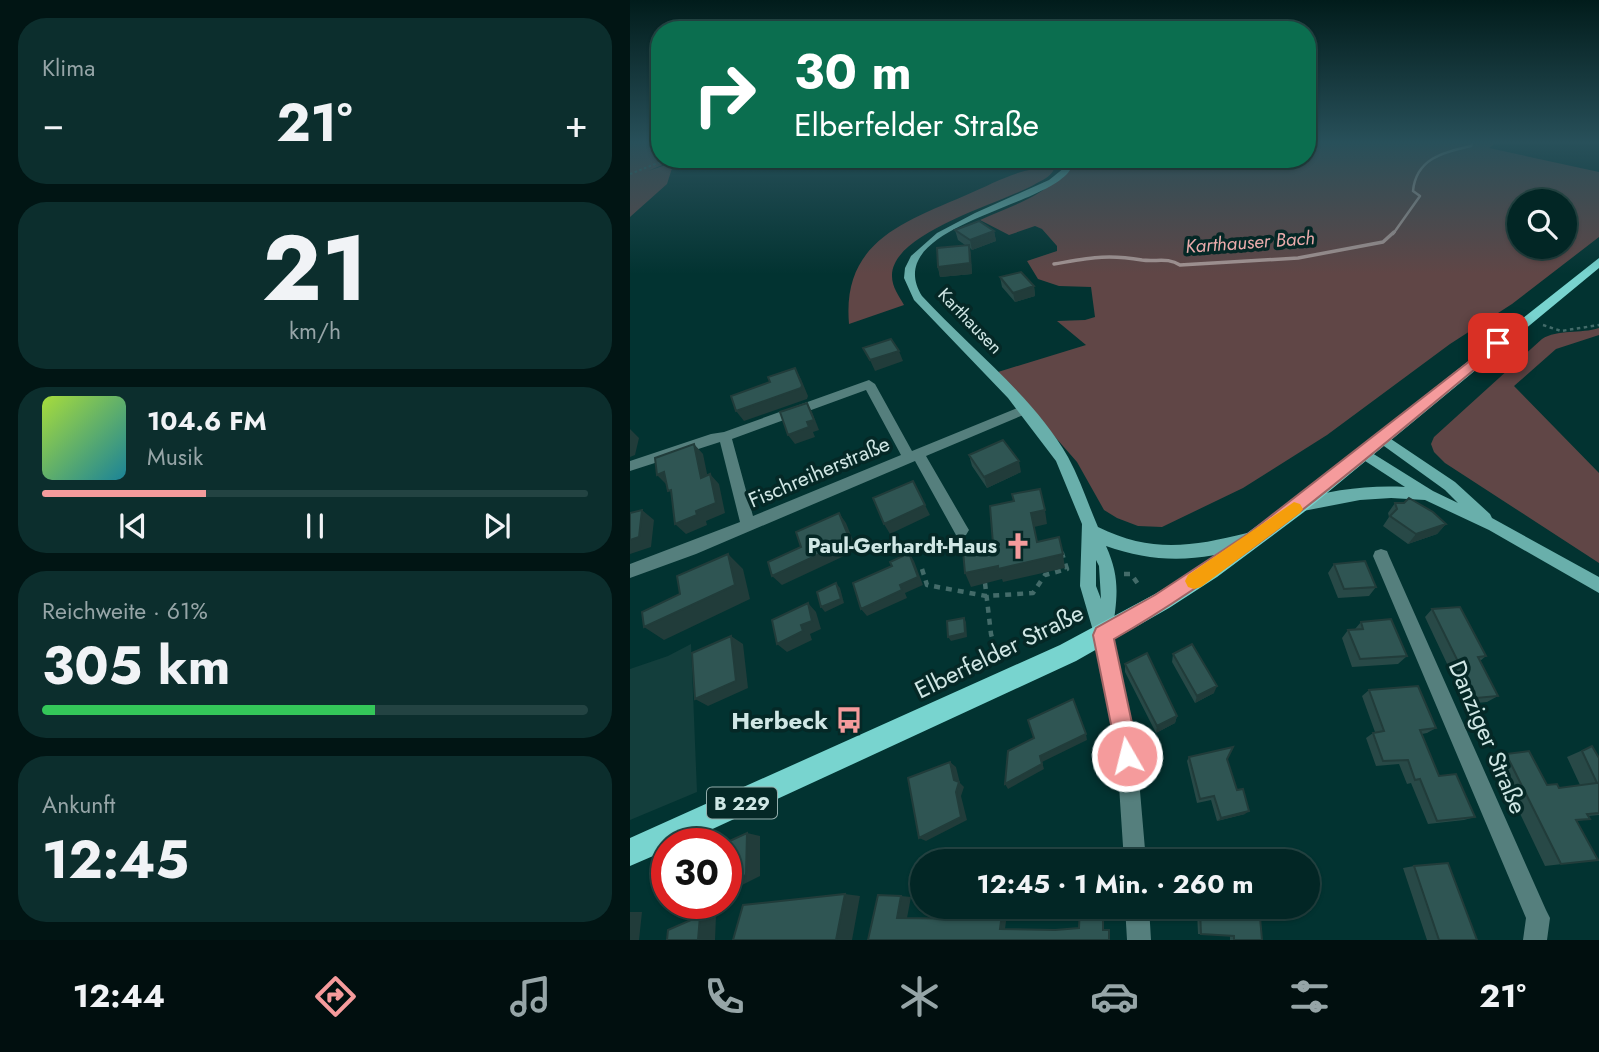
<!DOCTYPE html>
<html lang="de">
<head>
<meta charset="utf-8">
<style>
  :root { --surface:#022625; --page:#0c2e2d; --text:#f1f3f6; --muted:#96a5a7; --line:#234342; --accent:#f59b9c }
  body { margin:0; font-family:Jost,sans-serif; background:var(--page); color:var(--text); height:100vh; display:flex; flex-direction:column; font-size:26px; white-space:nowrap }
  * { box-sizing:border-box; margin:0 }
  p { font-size:23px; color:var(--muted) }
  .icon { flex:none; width:38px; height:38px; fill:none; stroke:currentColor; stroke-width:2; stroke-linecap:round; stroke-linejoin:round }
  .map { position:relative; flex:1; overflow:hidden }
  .sheet { display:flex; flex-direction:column; gap:18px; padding:18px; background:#011514; width:630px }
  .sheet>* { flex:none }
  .hud { position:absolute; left:21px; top:21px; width:665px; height:147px; border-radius:28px; box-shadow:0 2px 5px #0004,0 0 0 2px var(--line); background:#0b6e4f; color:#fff; overflow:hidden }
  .buttons { position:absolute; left:877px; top:189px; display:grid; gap:14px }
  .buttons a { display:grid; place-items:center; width:70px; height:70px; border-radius:50%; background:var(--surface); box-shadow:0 2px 5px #0004,0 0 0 2px var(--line); font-size:35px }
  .speed { position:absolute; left:21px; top:828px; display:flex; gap:14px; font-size:35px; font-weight:700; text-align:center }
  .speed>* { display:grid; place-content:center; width:91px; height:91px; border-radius:50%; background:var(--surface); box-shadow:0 2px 5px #0004,0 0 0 2px var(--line); line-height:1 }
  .speed .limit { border:10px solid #d22; background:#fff; color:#111 }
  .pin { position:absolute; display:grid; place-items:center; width:60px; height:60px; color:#fff; margin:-30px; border-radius:14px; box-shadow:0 4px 10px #0006 }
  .me { position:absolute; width:77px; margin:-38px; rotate:352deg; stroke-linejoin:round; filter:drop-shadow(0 0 5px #0008) }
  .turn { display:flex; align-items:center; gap:24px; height:147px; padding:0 28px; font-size:32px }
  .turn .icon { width:91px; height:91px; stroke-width:2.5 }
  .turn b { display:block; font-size:49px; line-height:60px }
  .big { font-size:52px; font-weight:700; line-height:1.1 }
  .sheet .tile { flex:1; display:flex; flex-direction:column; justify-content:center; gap:10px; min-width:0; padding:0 24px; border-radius:28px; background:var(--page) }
  .sheet .dial { align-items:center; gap:0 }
  .dial b { font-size:91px; line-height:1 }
  .song { display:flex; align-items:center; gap:21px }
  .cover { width:84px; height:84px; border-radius:10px; background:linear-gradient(135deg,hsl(80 70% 55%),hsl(190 70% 35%)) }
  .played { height:7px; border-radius:4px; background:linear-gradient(90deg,var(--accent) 30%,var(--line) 30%) }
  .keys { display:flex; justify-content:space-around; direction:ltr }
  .heat { display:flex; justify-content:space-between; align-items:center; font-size:38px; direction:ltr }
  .charge { height:10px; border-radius:5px; background:linear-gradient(90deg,#34c759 61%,var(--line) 0) }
  .trip { position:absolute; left:280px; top:849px; width:410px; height:70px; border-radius:35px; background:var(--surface); box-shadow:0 2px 5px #0004,0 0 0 2px var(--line); font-weight:700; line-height:70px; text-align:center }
  .tab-bar { display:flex; height:112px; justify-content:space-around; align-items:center; background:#010f0f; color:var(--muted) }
  .tab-bar .icon { width:49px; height:49px }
  .tab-bar .on { color:var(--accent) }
  .tab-bar b { font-size:32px; color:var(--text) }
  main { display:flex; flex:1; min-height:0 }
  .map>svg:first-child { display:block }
  .built { fill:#133e3c }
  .green { fill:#604646; fill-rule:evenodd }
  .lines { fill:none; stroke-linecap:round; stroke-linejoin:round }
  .stream-far1 { stroke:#a59493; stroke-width:2.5 }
  .stream { stroke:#a59493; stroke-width:3.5 }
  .path-far2 { stroke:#436b69; stroke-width:2; stroke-dasharray:2.5 2.5; stroke-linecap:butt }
  .path-far1 { stroke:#436b69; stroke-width:2.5; stroke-dasharray:3.5 3.5; stroke-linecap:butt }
  .path { stroke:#436b69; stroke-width:4.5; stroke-dasharray:6 6; stroke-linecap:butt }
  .street { fill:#557f7d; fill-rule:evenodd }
  .secondary { fill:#69afab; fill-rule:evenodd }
  .primary { fill:#78d4cf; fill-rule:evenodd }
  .wall { fill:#284947 }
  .shaded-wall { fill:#213c3a }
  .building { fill:#2f5553; stroke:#213c3a; stroke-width:2 }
  .route { fill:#f59b9c; stroke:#9f6565; stroke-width:2 }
  .slow { fill:#f59e0b }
  .labels { text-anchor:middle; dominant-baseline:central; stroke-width:7; stroke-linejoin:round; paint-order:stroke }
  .far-street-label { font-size:18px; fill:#d0e7e5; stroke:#052826 }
  .far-water-label { font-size:19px; font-style:italic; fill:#ebacac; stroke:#052826 }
  .shield { fill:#052826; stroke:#93aeac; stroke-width:2 }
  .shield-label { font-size:19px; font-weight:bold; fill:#d0e7e5 }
  .street-label { font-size:21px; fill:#d0e7e5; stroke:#052826 }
  .poi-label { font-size:21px; font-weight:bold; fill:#d0e7e5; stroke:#052826; text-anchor:end }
  .near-street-label { font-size:24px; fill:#d0e7e5; stroke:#052826 }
  .near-poi-label { font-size:24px; font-weight:bold; fill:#d0e7e5; stroke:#052826; text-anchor:end }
</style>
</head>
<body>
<main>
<section class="sheet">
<div class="tile"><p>Klima</p>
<div class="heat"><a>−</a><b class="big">21°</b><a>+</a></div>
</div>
<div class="tile dial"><b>21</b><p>km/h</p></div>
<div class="tile">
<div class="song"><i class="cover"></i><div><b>104.6 FM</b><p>Musik</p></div></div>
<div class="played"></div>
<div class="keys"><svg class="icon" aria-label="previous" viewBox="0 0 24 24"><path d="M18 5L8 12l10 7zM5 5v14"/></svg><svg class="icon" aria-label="pause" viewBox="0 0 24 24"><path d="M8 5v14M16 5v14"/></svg><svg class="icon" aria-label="next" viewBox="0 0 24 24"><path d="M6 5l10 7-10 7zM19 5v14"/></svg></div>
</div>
<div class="tile"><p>Reichweite · 61%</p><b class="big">305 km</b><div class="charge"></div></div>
<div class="tile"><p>Ankunft</p><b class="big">12:45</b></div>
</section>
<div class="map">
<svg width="969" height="940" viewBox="0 0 969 940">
  <rect width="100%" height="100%" fill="#023331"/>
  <path class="built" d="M 61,644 L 67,792 L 0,820 L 0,669 L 38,656 Z"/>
  <path class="green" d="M 0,143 L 30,143 L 30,159 L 47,159 L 18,171 L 44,162 L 37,184 L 0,217 Z
    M 677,143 L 865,143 L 859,148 L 969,172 L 969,237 L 882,304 L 820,344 L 697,435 L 613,488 L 532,527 L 508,526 L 487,518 L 474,510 L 447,462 L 368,372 L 456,345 L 427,321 L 455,320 L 465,317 L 461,287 L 429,286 L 408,279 L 397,261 L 427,251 L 427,246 L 412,229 L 405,226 L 379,235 L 350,220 C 386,203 422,196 441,159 L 677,159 ZM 889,201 L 934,201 L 934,247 L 889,247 Z
    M 425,166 C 423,175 415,179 407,183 C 374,203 261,232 262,276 C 262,287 269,296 274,305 L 219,324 C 212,243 271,223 334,196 C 369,181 386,169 425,166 Z
    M 969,328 L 969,335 L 926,349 L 884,386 L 969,473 L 969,563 L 815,463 L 804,452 L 801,444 L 804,437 L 912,339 C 927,329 951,334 969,328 Z"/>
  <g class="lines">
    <path class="stream-far1" d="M 763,234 L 790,196 L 783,191 C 786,159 813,152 841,146 L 842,143"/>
    <path class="stream" d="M 424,264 C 460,258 476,254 512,260 C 526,262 538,257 550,265 L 668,258 L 753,242 L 764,232"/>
    <path class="path-far2" d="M 0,174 L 38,159"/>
    <path class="path-far1" d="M 913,325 L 931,331 L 969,325"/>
    <path class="path" d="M 292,569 L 297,585 L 356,596 L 403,593 L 415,575 L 437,569 L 430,547
      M 494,574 L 501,574 L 508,584
      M 355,583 L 361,634 L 366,651"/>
    <path class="street" d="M 239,380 L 245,384 L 282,451 L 390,407 L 398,407 L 400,410 L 398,413 L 296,456 L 336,525 L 339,530 L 336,535 L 331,536 L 326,535 L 285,461 L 66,554 L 0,578 L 0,564 L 110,522 L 90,442 L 0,471 L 0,461 L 81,434 L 94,432 ZM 236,390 L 271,455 L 123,516 L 102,439 Z
      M 751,549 L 757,551 L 759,556 L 916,910 L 920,918 L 917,940 L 893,940 L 896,918 L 743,556 L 745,551 Z
      M 473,626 L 479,628 L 482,634 L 507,756 L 516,861 L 494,861 L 487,756 L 464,634 L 467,628 Z
      M 495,906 L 519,906 L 521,940 L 497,940 Z"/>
    <path class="secondary" d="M 436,159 L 444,159 C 443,160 441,169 440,170 C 416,208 249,226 292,296 C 338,346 405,398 438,457 C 450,479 458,504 468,527 C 521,553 561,547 617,533 L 622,535 L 625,540 L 622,545 C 572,562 526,564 476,546 C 491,579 487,599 482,634 L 479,640 L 473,642 L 467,640 L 464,634 L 450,586 L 452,524 L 426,461 L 378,398 L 284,300 L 274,278 L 275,268 L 281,256 L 307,233 L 345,213 L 419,180 L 434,168 ZM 466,560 L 469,566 L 471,599 L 466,586 Z
      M 752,433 L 825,482 L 860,514 L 862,518 L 969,577 L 969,593 L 859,530 L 795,500 L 761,498 L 730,500 L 668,512 L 663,510 L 661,506 L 663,502 C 698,490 738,485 775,487 L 729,457 L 727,453 L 734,448 L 803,491 L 828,503 L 815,490 L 747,441 L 745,438 Z"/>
    <path class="primary" d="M 969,258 L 969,268 L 674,512 L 587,577 L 539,608 L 446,661 L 50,844 L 37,844 L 37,850 L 0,866 L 0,838 L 430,645 L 525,594 L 573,565 L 660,502 Z"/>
  </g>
  <path class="wall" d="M 325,230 L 364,231 L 366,241 L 342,250 L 340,248 L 342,274 L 310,277 L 308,267 L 335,245 L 328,240 Z
    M 370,277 L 404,286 L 405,296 L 385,302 L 372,287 Z
    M 339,455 L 391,472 L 357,488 L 342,466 Z
    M 765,503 L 816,524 L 807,534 L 778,544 L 753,526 L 759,517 L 758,513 Z
    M 704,564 L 746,587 L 739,596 L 708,598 L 698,573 Z
    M 802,609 L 856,656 L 850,661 L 868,696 L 857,702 L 836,704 L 795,617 Z
    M 731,622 L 777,656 L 768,664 L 722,667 L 712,638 L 718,630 L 725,629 Z
    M 543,654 L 584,693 L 565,703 L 542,662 Z
    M 495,664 L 547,716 L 545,723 L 526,733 L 495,672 Z
    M 739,690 L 806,728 L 797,733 L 792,734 L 809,776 L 845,817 L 834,820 L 798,824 L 781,783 L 777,784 L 769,764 L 746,766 L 736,738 L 743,733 L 745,732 L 732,696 Z
    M 962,746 L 969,758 L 969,815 L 958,816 L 960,819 L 947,821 L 968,860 L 915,866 L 864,759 L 876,754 L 917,785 L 929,788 L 950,785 L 937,757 Z
    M 559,757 L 597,759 L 615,814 L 587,821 L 581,800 L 567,803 L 557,761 Z
    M 784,866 L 847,940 L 797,940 L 773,868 Z
    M 554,906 L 629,906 L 632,940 L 600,940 L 600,936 L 568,934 L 567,911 L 554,910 Z"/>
  <path class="shaded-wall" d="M 364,231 L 366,241 L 342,250 L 340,240 Z
    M 339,245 L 341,255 L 342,274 L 310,277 L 308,267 Z
    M 404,286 L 405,296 L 385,302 L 383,293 Z
    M 269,351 L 273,361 L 245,371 L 240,360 Z
    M 165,368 L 171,379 L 178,396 L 177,399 L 114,421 L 106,411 Z
    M 177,403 L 182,412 L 189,430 L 183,432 L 185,437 L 165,444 L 158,435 L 177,422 Z
    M 0,429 L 9,438 L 5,455 L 0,457 Z
    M 64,444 L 73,454 L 80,488 L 71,478 Z
    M 389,461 L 391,472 L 357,488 L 354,477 Z
    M 34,472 L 37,485 L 27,475 Z
    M 80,474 L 89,484 L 95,513 L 76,521 L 77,525 L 56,534 L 45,524 L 66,511 Z
    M 295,505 L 300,515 L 260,534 L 254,524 Z
    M 12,510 L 24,520 L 21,547 L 0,554 L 0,540 Z
    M 415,510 L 417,524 L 404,527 L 401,513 Z
    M 209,513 L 216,523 L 227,550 L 152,585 L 142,576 Z
    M 816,524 L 807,534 L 778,544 L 786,534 Z
    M 279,553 L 284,561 L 293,585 L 275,593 L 277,598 L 237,616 L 231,609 L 270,585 Z
    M 98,554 L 113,569 L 120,599 L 34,640 L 14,627 Z
    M 433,554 L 435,568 L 373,582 L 372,579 L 341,587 L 335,573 L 368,566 Z
    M 206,583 L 210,588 L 214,603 L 195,612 L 191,607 Z
    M 178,603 L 186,612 L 191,629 L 180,634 L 182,640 L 157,652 L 147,644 L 171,625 Z
    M 334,618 L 336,622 L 337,637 L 321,641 L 318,637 Z
    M 101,636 L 113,644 L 118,688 L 78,706 L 65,699 Z
    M 587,686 L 584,693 L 565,703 L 567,696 Z
    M 547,716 L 545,723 L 526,733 L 527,726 Z
    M 456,734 L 457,740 L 412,762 L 414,769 L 378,789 L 375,784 L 410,756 Z
    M 320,762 L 326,767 L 330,783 L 334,787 L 331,796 L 337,820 L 296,841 L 289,838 L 324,780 Z
    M 619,811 L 615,814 L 587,821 L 591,818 Z
    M 117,833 L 130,836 L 130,876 L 96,893 L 96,884 Z
    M 215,894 L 230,896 L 222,940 L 206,940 Z
    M 271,896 L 281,897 L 277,918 L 267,918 Z
    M 373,906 L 378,906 L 375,929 L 370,929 Z
    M 0,912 L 12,912 L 9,940 L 0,940 Z
    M 70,916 L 86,916 L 85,940 L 68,940 Z"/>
  <path class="building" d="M 349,221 L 364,231 L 340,240 L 325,230 Z
    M 339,245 L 340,263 L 308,267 L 307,248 Z
    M 391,272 L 404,286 L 383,293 L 370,277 Z
    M 261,339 L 269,351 L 240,360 L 233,348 Z
    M 165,368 L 172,385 L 171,388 L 106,411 L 101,396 L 140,382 L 138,377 Z
    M 177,403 L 184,420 L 177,422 L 179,427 L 158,435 L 150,412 Z
    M 373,440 L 389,461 L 354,477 L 339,455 Z
    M 64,444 L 71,478 L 80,474 L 86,503 L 66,511 L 67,515 L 45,524 L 41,490 L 38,491 L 34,472 L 27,475 L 25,458 Z
    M 283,481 L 295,505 L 254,524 L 243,498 Z
    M 410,489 L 415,510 L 401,513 L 407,542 L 429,537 L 433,554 L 368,569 L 368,566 L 335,573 L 333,551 L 363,544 L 360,506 L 384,501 L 382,494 Z
    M 779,498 L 803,512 L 816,524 L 786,534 L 760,516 L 767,509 L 765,503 L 774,503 Z
    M 12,510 L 9,537 L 0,540 L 0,513 Z
    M 209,513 L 220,540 L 142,576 L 138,562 L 171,547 L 166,532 Z
    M 279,553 L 288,577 L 270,585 L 272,590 L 231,609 L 223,583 L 262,566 L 260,562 Z
    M 98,554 L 105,585 L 14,627 L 12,612 L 50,594 L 47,576 Z
    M 735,561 L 746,587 L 714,589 L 704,564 Z
    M 206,583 L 211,599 L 191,607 L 187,592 Z
    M 178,603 L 182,621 L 171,625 L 173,631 L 147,644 L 142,620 Z
    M 830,607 L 856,656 L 848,657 L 868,696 L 846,698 L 802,609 Z
    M 334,618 L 335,633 L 318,637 L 317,621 Z
    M 761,619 L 777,656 L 730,659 L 718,630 L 733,629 L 731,622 Z
    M 101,636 L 106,681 L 65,699 L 62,653 Z
    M 562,644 L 587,686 L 567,696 L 543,654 Z
    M 517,653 L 547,716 L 527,726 L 495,664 Z
    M 788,686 L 806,728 L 790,730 L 809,776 L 826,774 L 845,817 L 807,821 L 790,779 L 785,780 L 778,760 L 753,761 L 743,733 L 754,731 L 739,690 Z
    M 443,699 L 456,734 L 410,756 L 412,764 L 375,784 L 378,751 L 404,738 L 398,720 Z
    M 962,746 L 969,758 L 969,813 L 957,814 L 960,819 L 946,820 L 968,860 L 931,864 L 876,754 L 899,751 L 917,785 L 927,784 L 929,788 L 967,783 L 952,751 Z
    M 603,747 L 597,759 L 607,790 L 613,789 L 619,811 L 591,818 L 584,796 L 570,799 L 559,757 Z
    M 320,762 L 324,780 L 329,782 L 326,792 L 331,817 L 289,838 L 278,778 Z
    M 117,833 L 116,875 L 96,884 L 96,844 L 93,844 Z
    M 555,853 L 582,854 L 582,861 L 555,861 Z
    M 818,863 L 847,940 L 809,940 L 784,866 Z
    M 215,894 L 206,940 L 103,940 L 113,905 Z
    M 248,895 L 271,896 L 267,918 L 357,919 L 358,906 L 373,906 L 370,929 L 425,930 L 449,928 L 450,906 L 473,906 L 473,930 L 479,930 L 479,940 L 238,940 Z
    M 557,906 L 629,906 L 632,940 L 604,940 L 604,936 L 571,934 L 570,910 L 557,909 Z
    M 70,916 L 68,940 L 37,940 L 38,930 Z"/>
  <linearGradient id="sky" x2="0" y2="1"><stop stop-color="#011c1b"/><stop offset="0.52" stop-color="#28505a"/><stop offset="1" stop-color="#28505a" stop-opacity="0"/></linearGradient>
  <rect width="969" height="274" fill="url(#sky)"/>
  <path class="route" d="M 868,339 L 875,343 L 873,346 C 747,449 625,558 484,639 L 509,756 L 506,764 L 497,768 L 489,764 L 463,635 L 466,628 L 525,595 L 619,533 Z"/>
  <path class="slow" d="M 664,502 L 670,504 L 673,509 L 670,513 L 571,587 L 564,589 L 558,587 L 555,581 L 558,575 Z"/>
  <defs>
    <symbol id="church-bare" viewBox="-9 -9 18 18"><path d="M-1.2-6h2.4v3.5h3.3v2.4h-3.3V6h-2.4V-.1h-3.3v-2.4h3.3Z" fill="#f59b9c" stroke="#052826" stroke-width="2.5" paint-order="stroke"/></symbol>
    <symbol id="bus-bare" viewBox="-9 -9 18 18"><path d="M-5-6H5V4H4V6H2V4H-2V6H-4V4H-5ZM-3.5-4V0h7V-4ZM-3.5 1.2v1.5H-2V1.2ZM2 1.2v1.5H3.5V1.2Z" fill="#f59b9c" stroke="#052826" stroke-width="2.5" paint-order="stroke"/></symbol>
  </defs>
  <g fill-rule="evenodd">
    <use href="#church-bare" x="369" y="527" width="38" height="38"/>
    <use href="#bus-bare" x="200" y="701" width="38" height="38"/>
  </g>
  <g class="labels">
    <g class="far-street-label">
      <text transform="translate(340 321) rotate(46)">Karthausen</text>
    </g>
    <g class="far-water-label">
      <text transform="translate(620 242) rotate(-4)">Karthauser Bach</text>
    </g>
    <rect class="shield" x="77" y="787.5" width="70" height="31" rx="5"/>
    <g class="shield-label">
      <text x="112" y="803">B 229</text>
    </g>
    <g class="street-label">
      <text transform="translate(189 472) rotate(-23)">Fischreiherstraße</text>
    </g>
    <g class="poi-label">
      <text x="367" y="546">Paul-Gerhardt-Haus</text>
    </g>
    <g class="near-street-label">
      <text transform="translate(369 651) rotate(-26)">Elberfelder Straße</text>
      <text transform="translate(858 737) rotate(67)">Danziger Straße</text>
    </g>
    <g class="near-poi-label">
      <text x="198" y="720">Herbeck</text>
    </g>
  </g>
</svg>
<div class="buttons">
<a><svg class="icon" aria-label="search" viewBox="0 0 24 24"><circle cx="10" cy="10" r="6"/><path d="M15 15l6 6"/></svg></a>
</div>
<div class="speed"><div class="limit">30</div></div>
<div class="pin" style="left:868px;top:343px;background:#d93025"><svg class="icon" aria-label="arrive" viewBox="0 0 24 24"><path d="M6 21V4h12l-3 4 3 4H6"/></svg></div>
<svg class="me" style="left:497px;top:756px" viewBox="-20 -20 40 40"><circle r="17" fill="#f59b9c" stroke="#fff" stroke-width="3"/><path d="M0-11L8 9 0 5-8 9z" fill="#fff"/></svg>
<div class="trip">12:45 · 1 Min. · 260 m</div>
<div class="hud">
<div class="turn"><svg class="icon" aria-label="right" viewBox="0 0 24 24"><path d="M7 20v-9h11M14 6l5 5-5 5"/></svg><div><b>30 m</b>Elberfelder Straße</div></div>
</div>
</div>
</main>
<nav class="tab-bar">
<b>12:44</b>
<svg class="icon on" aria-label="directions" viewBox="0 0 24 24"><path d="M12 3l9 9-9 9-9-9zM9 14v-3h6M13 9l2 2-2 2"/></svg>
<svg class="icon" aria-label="music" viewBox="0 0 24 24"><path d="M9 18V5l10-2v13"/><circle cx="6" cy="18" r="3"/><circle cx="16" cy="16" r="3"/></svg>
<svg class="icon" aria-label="phone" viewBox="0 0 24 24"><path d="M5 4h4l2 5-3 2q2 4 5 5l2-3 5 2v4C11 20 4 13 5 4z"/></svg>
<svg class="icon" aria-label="climate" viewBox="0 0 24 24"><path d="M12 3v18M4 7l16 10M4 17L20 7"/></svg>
<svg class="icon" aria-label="car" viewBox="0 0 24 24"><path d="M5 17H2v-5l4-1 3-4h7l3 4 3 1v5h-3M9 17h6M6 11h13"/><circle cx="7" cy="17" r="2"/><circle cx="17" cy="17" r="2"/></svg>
<svg class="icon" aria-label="filters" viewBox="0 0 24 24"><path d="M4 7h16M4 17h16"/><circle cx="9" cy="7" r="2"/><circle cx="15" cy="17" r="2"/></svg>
<b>21°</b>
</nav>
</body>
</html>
